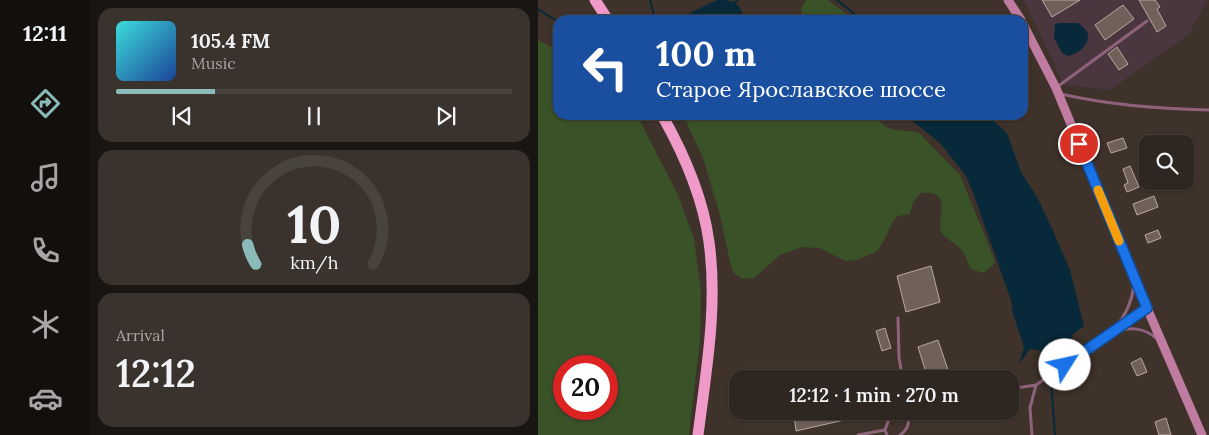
<!DOCTYPE html>
<html lang="en">
<head>
<meta charset="utf-8">
<style>
  :root { --surface:#2e2620; --page:#3a322d; --text:#f1f3f6; --muted:#a7a5a5; --line:#49433e; --accent:#8bbbb9 }
  body { margin:0; font-family:Lora,serif; background:var(--page); color:var(--text); height:100vh; display:flex; flex-direction:column; font-size:19px; white-space:nowrap }
  * { box-sizing:border-box; margin:0 }
  p { font-size:16px; color:var(--muted) }
  .icon { flex:none; width:28px; height:28px; fill:none; stroke:currentColor; stroke-width:2; stroke-linecap:round; stroke-linejoin:round }
  .map { position:relative; flex:1; overflow:hidden }
  .drawer { display:flex; flex-direction:column; gap:8px; padding:8px; background:#191512; width:448px }
  .drawer>* { flex:none }
  .top-card { position:absolute; left:15px; top:15px; width:475px; height:105px; border-radius:15px; box-shadow:0 1px 4px #0004,0 0 0 1px var(--line); background:#1a4fa0; color:#fff; overflow:hidden }
  .buttons { position:absolute; left:601px; top:135px; display:grid; gap:10px }
  .buttons a { display:grid; place-items:center; width:55px; height:55px; border-radius:10px; background:var(--surface); box-shadow:0 1px 4px #0004,0 0 0 1px var(--line); font-size:25px }
  .speed { position:absolute; left:15px; top:355px; display:flex; gap:10px; font-size:25px; font-weight:700; text-align:center }
  .speed>* { display:grid; place-content:center; width:65px; height:65px; border-radius:50%; background:var(--surface); box-shadow:0 1px 4px #0004,0 0 0 1px var(--line); line-height:1 }
  .speed .limit { border:8px solid #d22; background:#fff; color:#111 }
  .pin { position:absolute; display:grid; place-items:center; width:42px; height:42px; color:#fff; margin:-21px; border:2px solid #fff; border-radius:50%; box-shadow:0 1px 5px #0007 }
  .me { position:absolute; width:55px; margin:-28px; rotate:55deg; stroke-linejoin:round; filter:drop-shadow(0 0 4px #0008) }
  .turn { display:flex; align-items:center; gap:18px; height:105px; padding:0 20px; font-size:22px }
  .turn .icon { width:65px; height:65px; stroke-width:2.5 }
  .turn b { display:block; font-size:35px; line-height:42px }
  .big { font-size:38px; font-weight:600; line-height:1.1 }
  .drawer .widget { flex:1; display:flex; flex-direction:column; justify-content:center; gap:8px; min-width:0; padding:0 18px; border-radius:15px; background:var(--page) }
  .drawer .dial { align-items:center; gap:0 }
  .dial svg { height:130px; overflow:visible; fill:none; stroke:var(--line); stroke-width:7; stroke-linecap:round; text-anchor:middle }
  .dial text { fill:var(--text); stroke:none }
  .song { display:flex; align-items:center; gap:15px }
  .cover { width:60px; height:60px; border-radius:8px; background:linear-gradient(135deg,hsl(180 70% 55%),hsl(220 70% 35%)) }
  .played { height:5px; border-radius:2px; background:linear-gradient(90deg,var(--accent) 25%,var(--line) 25%) }
  .keys { display:flex; justify-content:space-around; direction:ltr }
  .trip { position:absolute; left:191px; top:370px; width:290px; height:50px; border-radius:15px; background:var(--surface); box-shadow:0 1px 4px #0004,0 0 0 1px var(--line); font-weight:600; line-height:50px; text-align:center }
  main { display:flex; flex:1; min-height:0 }
  .tabs { display:flex; flex-direction:column; width:90px; justify-content:space-around; align-items:center; background:#120f0d; color:var(--muted) }
  .tabs .icon { width:35px; height:35px }
  .tabs .on { color:var(--accent) }
  .tabs b { font-size:22px; color:var(--text) }
  .map>svg:first-child { display:block }
  .industrial { fill:#49363e }
  .green { fill:#3a5228; fill-rule:evenodd }
  .water { fill:#07293a }
  .lines { fill:none; stroke-linecap:round; stroke-linejoin:round }
  .stream { stroke:#07293a; stroke-width:2 }
  .building { fill:#6f6059; stroke:#b8a8a0 }
  .service { stroke:#8e627a; stroke-width:3 }
  .secondary { stroke:#bf7ba0; stroke-width:9 }
  .trunk { stroke:#f09aca; stroke-width:11 }
  .route-casing { stroke:#114b97; stroke-width:12 }
  .route { stroke:#1a73e8; stroke-width:9 }
  .slow { stroke:#f59e0b; stroke-width:9 }
</style>
</head>
<body>
<main>
<nav class="tabs">
<b>12:11</b>
<svg class="icon on" aria-label="directions" viewBox="0 0 24 24"><path d="M12 3l9 9-9 9-9-9zM9 14v-3h6M13 9l2 2-2 2"/></svg>
<svg class="icon" aria-label="music" viewBox="0 0 24 24"><path d="M9 18V5l10-2v13"/><circle cx="6" cy="18" r="3"/><circle cx="16" cy="16" r="3"/></svg>
<svg class="icon" aria-label="phone" viewBox="0 0 24 24"><path d="M5 4h4l2 5-3 2q2 4 5 5l2-3 5 2v4C11 20 4 13 5 4z"/></svg>
<svg class="icon" aria-label="climate" viewBox="0 0 24 24"><path d="M12 3v18M4 7l16 10M4 17L20 7"/></svg>
<svg class="icon" aria-label="car" viewBox="0 0 24 24"><path d="M5 17H2v-5l4-1 3-4h7l3 4 3 1v5h-3M9 17h6M6 11h13"/><circle cx="7" cy="17" r="2"/><circle cx="17" cy="17" r="2"/></svg>
</nav>
<section class="drawer">
<div class="widget">
<div class="song"><i class="cover"></i><div><b>105.4 FM</b><p>Music</p></div></div>
<div class="played"></div>
<div class="keys"><svg class="icon" aria-label="previous" viewBox="0 0 24 24"><path d="M18 5L8 12l10 7zM5 5v14"/></svg><svg class="icon" aria-label="pause" viewBox="0 0 24 24"><path d="M8 5v14M16 5v14"/></svg><svg class="icon" aria-label="next" viewBox="0 0 24 24"><path d="M6 5l10 7-10 7zM19 5v14"/></svg></div>
</div>
<div class="widget dial"><svg viewBox="0 0 100 80">
<path d="M14 69A42 42 0 1 1 86 69"/>
<path d="M14 69A42 42 0 0 1 9 57" stroke="#8bbbb9"/>
<text x="50" y="56" font-size="32" font-weight="700">10</text>
<text x="50" y="72" font-size="11">km/h</text>
</svg></div>
<div class="widget"><p>Arrival</p><b class="big">12:12</b></div>
</section>
<div class="map">
<svg width="672" height="435" viewBox="0 0 672 435">
  <rect width="100%" height="100%" fill="#3e322a"/>
  <path class="industrial" d="M 486,0 L 669,0 L 651,34 L 572,90 L 526,85 Z"/>
  <path class="green" d="M 268,0 L 290,0 L 316,20 L 265,20 L 263,8 Z
    M 0,40 L 17,49 L 20,52 L 20,115 L 99,115 L 140,195 L 156,239 L 163,292 L 162,340 L 151,435 L 0,435 ZM 26,366 L 69,366 L 69,409 L 26,409 Z
    M 145,115 L 338,115 C 347,135 364,128 381,133 L 422,175 L 457,261 L 454,266 L 445,273 L 433,269 C 429,263 428,254 422,248 C 417,243 408,239 404,233 C 396,221 418,189 383,193 L 375,202 L 372,214 L 360,216 L 356,220 L 343,246 L 340,250 L 335,253 L 319,260 L 308,261 L 281,248 L 264,247 L 242,255 L 216,278 L 205,279 L 196,273 L 192,262 L 182,215 L 165,158 Z"/>
  <path class="water" d="M 179,0 C 197,0 201,2 207,20 L 137,20 Z
    M 522,23 L 540,23 C 543,25 547,28 549,32 C 554,44 539,55 530,56 L 524,53 L 516,38 L 517,24 Z
    M 342,115 L 449,115 L 469,133 L 483,172 L 499,197 L 516,233 L 532,270 L 546,326 L 535,334 L 532,346 L 511,355 L 500,350 L 492,349 L 481,364 L 486,347 L 475,314 L 473,300 L 433,187 L 426,173 L 402,143 L 373,120 L 342,118 Z"/>
  <g class="lines">
    <path class="stream" d="M 112,0 L 116,15
      M 299,0 L 324,20
      M 196,3 L 200,0
      M 0,9 L 20,22
      M 511,354 L 517,435"/>
  </g>
  <path class="building" d="M 504,0 L 542,0 L 514,17 Z
    M 601,0 L 617,0 L 622,7 L 619,9 L 628,26 L 619,32 Z
    M 585,5 L 596,19 L 567,40 L 557,25 Z
    M 579,47 L 590,64 L 581,70 L 570,54 Z
    M 585,138 L 589,148 L 573,153 L 569,143 Z
    M 592,166 L 601,187 L 589,192 L 586,185 L 590,183 L 585,169 Z
    M 616,196 L 620,207 L 599,215 L 595,204 Z
    M 620,230 L 623,238 L 610,243 L 607,235 Z
    M 393,266 L 402,302 L 368,312 L 359,276 Z
    M 347,328 L 353,348 L 344,351 L 338,331 Z
    M 400,340 L 413,379 L 390,379 L 380,347 Z
    M 603,358 L 609,372 L 599,376 L 593,363 Z
    M 271,411 L 337,411 L 337,413 L 258,431 L 256,415 Z
    M 628,418 L 633,435 L 621,435 L 617,422 Z"/>
  <g class="lines">
    <path class="service" d="M 519,87 L 609,21
      M 523,94 C 571,105 622,109 672,110
      M 360,318 L 361,358 L 365,379
      M 577,328 C 588,315 594,302 596,285
      M 576,332 C 592,327 606,327 619,339
      M 472,389 L 498,385 L 607,309
      M 347,430 L 349,435
      M 320,435 L 347,430 L 354,411
      M 362,435 C 371,429 371,422 371,411
      M 494,435 L 492,408 L 498,385"/>
    <path class="secondary" d="M 470,0 L 483,20
      M 485,24 L 518,88 L 609,308 L 664,435"/>
    <path class="trunk" d="M 57,0 L 70,20
      M 124,115 C 146,154 165,197 171,242 C 180,306 168,372 160,435"/>
  </g>
  <g class="lines">
    <defs>
      <path id="route" d="M 527,365 L 609,308 L 541,144"/>
    </defs>
    <use href="#route" class="route-casing"/>
    <use href="#route" class="route"/>
    <path class="slow" d="M 560,190 L 581,241"/>
  </g>
</svg>
<div class="buttons">
<a><svg class="icon" aria-label="search" viewBox="0 0 24 24"><circle cx="10" cy="10" r="6"/><path d="M15 15l6 6"/></svg></a>
</div>
<div class="speed"><div class="limit">20</div></div>
<div class="pin" style="left:541px;top:144px;background:#d93025"><svg class="icon" aria-label="arrive" viewBox="0 0 24 24"><path d="M6 21V4h12l-3 4 3 4H6"/></svg></div>
<svg class="me" style="left:527px;top:365px" viewBox="-20 -20 40 40"><circle r="19" fill="#fff"/><path d="M0-13L10 11 0 6-10 11z" fill="#1a73e8"/></svg>
<div class="trip">12:12 · 1 min · 270 m</div>
<div class="top-card">
<div class="turn"><svg class="icon" aria-label="left" viewBox="0 0 24 24"><path d="M17 20v-9H6M10 6l-5 5 5 5"/></svg><div><b>100 m</b>Старое Ярославское шоссе</div></div>
</div>
</div>
</main>
</body>
</html>
